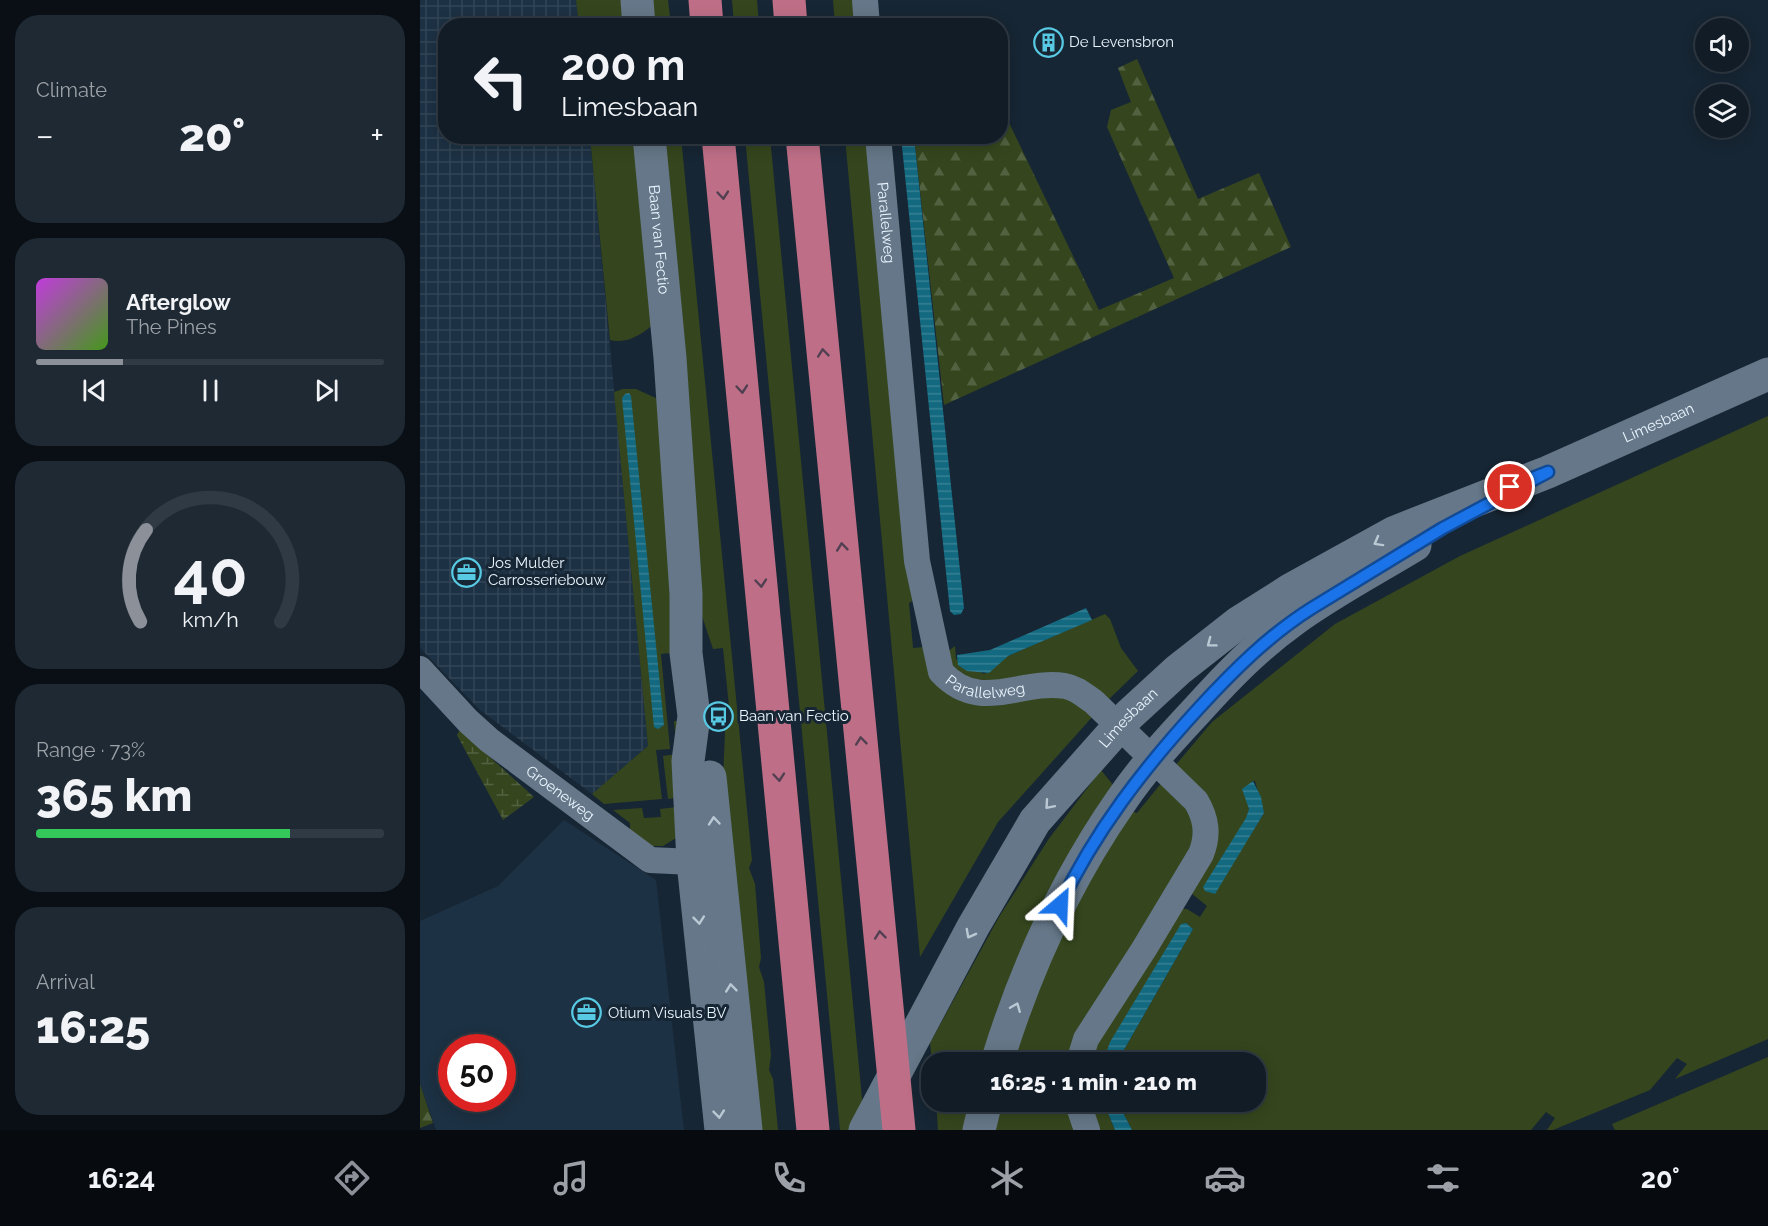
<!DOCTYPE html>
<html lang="en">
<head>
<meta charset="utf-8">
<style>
  :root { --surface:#111c27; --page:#1e2933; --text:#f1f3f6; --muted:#9ca1a7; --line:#303a44; --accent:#8c9099 }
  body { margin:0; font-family:Raleway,sans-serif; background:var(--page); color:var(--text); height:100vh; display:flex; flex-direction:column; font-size:22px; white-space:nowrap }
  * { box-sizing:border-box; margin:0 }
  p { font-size:20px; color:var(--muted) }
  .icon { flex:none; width:33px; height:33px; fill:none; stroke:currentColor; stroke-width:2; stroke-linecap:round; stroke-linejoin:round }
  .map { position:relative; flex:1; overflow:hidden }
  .sheet { display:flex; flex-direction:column; gap:15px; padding:15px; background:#090f15; width:420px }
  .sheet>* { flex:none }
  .top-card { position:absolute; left:18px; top:18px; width:570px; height:126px; border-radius:24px; box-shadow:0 3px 15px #0003,0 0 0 2px var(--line); background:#111c27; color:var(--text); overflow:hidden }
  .tools { position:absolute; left:1275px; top:18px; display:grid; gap:12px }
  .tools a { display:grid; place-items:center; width:54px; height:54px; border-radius:50%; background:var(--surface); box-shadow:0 3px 15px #0003,0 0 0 2px var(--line); font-size:30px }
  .speed { position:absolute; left:18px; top:1034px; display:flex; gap:12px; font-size:30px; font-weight:700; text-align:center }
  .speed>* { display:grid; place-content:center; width:78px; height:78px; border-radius:50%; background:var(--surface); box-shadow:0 3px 15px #0003,0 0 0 2px var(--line); line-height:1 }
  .speed .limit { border:9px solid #d22; background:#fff; color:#111 }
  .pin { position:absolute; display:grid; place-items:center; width:51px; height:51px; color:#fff; margin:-26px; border:3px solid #fff; border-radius:50%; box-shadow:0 2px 6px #0007 }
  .me { position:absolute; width:66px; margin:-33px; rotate:26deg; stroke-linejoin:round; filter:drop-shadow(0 0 4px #0008) }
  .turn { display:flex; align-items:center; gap:21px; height:126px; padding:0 24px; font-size:27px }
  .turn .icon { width:78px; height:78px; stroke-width:2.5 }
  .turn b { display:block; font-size:42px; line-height:51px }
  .big { font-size:45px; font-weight:800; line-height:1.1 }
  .sheet .card { flex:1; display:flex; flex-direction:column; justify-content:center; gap:9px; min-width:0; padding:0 21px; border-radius:24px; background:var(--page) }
  .sheet .dial { align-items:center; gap:0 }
  .dial svg { height:156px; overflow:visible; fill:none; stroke:var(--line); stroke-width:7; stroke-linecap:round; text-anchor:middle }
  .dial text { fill:var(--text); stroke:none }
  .song { display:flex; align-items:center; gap:18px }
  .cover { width:72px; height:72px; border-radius:9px; background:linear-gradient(135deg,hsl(290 70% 55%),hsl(100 70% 35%)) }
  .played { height:6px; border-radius:3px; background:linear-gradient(90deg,var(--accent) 25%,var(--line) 25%) }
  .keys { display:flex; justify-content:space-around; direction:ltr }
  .heat { display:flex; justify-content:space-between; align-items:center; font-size:33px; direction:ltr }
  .charge { height:9px; border-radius:4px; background:linear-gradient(90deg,#34c759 73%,var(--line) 0) }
  .trip { position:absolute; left:501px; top:1052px; width:345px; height:60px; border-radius:24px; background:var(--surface); box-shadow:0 3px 15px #0003,0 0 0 2px var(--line); font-weight:800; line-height:60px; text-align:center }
  .tabs { display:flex; height:96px; justify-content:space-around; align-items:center; background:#070b10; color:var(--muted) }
  .tabs .icon { width:42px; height:42px }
  .tabs .selected { color:var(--accent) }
  .tabs b { font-size:27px; color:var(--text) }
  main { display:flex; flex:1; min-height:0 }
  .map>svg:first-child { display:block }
  .built { fill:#1c3143; fill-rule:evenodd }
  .industrial { fill:url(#industrial-grid) }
  .grass { fill:#35461e; fill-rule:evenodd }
  .forest { fill:url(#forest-firs) }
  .wetland { fill:url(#wetland-marsh) }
  .water { fill:url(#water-rules) }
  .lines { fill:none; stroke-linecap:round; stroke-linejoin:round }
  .minor { stroke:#657788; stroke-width:26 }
  .secondary { stroke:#657788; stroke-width:33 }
  .motorway { stroke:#be6f87; stroke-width:33 }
  .oneway { stroke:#514051 }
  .oneway2 { stroke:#bbc9d5 }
  .route-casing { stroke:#114b97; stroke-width:15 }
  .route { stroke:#1a73e8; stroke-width:10 }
  .labels { text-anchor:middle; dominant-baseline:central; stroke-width:6; stroke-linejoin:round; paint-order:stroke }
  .poi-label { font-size:15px; fill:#eaf5fe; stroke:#172634; text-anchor:start }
  .street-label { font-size:15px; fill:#eaf5fe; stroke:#172634 }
</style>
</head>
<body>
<main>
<section class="sheet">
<div class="card"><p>Climate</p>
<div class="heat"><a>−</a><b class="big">20°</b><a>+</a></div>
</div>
<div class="card">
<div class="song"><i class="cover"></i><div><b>Afterglow</b><p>The Pines</p></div></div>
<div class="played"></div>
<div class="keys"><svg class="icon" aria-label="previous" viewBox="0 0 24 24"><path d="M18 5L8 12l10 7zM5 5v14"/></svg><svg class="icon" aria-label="pause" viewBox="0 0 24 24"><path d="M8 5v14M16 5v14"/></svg><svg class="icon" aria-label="next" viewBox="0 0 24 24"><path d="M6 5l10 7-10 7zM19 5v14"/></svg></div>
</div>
<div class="card dial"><svg viewBox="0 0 100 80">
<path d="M14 69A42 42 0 1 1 86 69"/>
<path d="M14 69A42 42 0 0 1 17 22" stroke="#8c9099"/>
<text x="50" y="56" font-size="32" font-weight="700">40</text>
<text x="50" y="72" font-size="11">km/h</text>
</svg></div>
<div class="card"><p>Range · 73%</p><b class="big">365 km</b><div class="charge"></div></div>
<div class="card"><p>Arrival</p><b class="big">16:25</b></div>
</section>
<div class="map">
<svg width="1348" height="1130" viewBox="0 0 1348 1130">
  <defs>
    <pattern id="industrial-grid" width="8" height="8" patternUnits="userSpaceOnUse" patternTransform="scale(1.5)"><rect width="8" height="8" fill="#1c3143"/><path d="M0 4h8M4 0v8" fill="none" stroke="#324556"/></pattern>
    <pattern id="forest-firs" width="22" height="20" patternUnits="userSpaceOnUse" patternTransform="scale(1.5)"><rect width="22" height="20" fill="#35461e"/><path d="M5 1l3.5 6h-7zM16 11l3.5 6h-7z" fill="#526140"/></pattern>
    <pattern id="wetland-marsh" width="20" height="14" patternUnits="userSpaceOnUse" patternTransform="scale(1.5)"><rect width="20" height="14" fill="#35461e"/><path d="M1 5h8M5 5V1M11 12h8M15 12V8" fill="none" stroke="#526140"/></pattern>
    <pattern id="water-rules" width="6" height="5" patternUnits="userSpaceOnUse" patternTransform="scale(1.5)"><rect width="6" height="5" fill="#136980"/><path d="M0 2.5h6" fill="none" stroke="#367f93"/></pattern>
  </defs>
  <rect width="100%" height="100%" fill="#172634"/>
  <path class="built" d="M 144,820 L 236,880 L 264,1130 L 16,1130 L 0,1084 L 0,921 L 78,886 ZM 32,1047 L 82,1047 L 82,1098 L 32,1098 Z"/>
  <path class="industrial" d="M 0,0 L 156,0 L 159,25 L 26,26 L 26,136 L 170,137 L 228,746 L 172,794 L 60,710 L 0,648 Z"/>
  <path class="grass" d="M 156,0 L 203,0 L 206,25 L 159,25 Z
    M 227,0 L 248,0 L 251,25 L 229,25 Z
    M 312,0 L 337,0 L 339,25 L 314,25 Z
    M 413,0 L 436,0 L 438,25 L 415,25 Z
    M 170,137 L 216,137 L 233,325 C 220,335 208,344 190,340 Z
    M 240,137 L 261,137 L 329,830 L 332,860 L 329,868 L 335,884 L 341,958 L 339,967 L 344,982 L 351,1055 L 349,1070 L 353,1079 L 358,1130 L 332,1130 L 303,781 L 306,707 L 309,706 L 303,648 L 293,649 L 278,604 Z
    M 325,137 L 350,137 L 445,1130 L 420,1130 Z
    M 425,137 L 448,137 L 498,597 L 489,603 L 493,648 L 505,647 C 512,674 517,695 547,702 L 645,697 L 674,715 L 578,822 L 500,957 Z
    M 203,389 L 216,389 L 240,400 L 253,580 L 251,653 L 241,654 L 250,749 L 236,750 L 242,799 L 184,804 L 172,794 L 228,746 L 194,392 Z
    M 1348,416 L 1348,1039 L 1255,1079 L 1267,1064 L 1257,1058 L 1230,1090 L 1133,1130 L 1127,1130 L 1135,1118 L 1126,1112 L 1111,1130 L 712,1130 L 697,1101 L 836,1101 L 836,1062 L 697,1062 L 773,929 L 766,923 L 683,1062 L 669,1062 L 670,1053 L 761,909 L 767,909 L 780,917 L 787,906 L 771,893 L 789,857 L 754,767 L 792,722 L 915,624 L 1040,556 ZM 832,781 L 835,781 L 844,813 L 813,863 L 829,810 L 827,800 Z
    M 685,614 L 690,619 L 701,648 L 718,671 L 686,702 L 559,683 L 534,670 L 527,652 L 535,646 L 536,659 L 564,674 L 588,656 Z
    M 254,721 L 258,721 L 263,797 L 248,799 L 243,756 L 257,754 Z
    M 681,770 L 698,791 L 566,1062 L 512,1062 L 510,1043 L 579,917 L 628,840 Z
    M 743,781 L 768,806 L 776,839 L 648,1062 L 584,1062 L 630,940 L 706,810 L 717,813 Z
    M 266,806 L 261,835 L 243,846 L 230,846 L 210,830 L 210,823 L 193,810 L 222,808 L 224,818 L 241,817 L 240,809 Z
    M 1348,1057 L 1348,1130 L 1195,1130 L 1192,1124 Z
    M 516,1101 L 556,1101 L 551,1130 L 518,1130 Z
    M 577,1101 L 647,1101 L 655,1130 L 573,1130 Z
    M 667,1101 L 683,1101 L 695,1130 L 677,1130 Z"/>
  <path class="forest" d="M 717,59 L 778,199 L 839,173 L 871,247 L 524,405 L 494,137 L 580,136 L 581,106 L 679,310 L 754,278 L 687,127 L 691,110 L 711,102 L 698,68 Z
    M 0,1084 L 13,1123 L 0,1128 Z"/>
  <path class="wetland" d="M 40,730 L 114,797 L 83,820 L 37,735 Z"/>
  <path class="water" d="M 481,137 L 494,137 L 544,608 L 541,614 L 534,615 L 530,611 Z
    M 209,393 L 211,396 L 244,725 L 238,729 L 234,727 L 232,707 L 202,398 L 205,394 Z
    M 666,608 L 672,620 L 588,656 L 569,673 L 547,671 L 538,665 L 537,655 L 570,650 Z
    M 833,781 L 841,797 L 844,813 L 795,894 L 785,891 L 783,887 L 826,818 L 829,809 L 822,789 Z
    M 766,923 L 773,929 L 697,1062 L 683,1062 L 690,1042 L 761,924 Z
    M 683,1101 L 697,1101 L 712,1130 L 695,1130 Z"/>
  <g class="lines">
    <g class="minor">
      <path d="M 445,0 L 447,26"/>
      <path id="s1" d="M 458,136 L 497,561 L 521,672 C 560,714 599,679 645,686 C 657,688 665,696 674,702 L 776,801 C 786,818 789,834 781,854 L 724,949 L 666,1039 L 659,1062"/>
      <path id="s2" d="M 0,669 L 48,721 L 69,740 L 230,860 L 273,862 L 287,871"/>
      <path d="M 657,1101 L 667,1130"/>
    </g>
    <g class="secondary">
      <path d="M 217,0 L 219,26"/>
      <path id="s3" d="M 229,136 L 250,358 L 266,594 L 266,653 L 274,716 L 268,761 L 273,862 L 301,1130"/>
      <path d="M 290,777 L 326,1130"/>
      <path d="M 577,1062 C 605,971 646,880 701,801 C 724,767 752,737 779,708 C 808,676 837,646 872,621 C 910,593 954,570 995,545"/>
      <path id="s4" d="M 445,1130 L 553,927 L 615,821 L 709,715 L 758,670 L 818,623 L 870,590 L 975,532 L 1128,472 L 1348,374"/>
      <path d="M 559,1130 L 566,1101"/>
    </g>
    <path class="motorway" d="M 285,0 L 287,26
      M 369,0 L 371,26
      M 298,136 L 393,1130
      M 382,136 L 479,1130"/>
  </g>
  <defs><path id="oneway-chevron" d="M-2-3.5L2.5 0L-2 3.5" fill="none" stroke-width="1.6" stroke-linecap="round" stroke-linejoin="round" transform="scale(1.5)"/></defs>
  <g class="oneway">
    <use href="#oneway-chevron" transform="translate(303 195) rotate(85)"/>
    <use href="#oneway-chevron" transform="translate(403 353) rotate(-96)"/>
    <use href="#oneway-chevron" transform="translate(322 389) rotate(85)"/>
    <use href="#oneway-chevron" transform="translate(422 547) rotate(-96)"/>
    <use href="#oneway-chevron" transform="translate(341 583) rotate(85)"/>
    <use href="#oneway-chevron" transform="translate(441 741) rotate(-96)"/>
    <use href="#oneway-chevron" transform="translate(359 777) rotate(85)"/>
    <use href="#oneway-chevron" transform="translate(460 935) rotate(-96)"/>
  </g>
  <g class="oneway2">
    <use href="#oneway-chevron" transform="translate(958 542) rotate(151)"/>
    <use href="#oneway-chevron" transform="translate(791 643) rotate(143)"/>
    <use href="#oneway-chevron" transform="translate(629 805) rotate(131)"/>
    <use href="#oneway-chevron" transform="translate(294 821) rotate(-95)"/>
    <use href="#oneway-chevron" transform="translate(279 920) rotate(84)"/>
    <use href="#oneway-chevron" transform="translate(550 934) rotate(118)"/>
    <use href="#oneway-chevron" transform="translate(311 988) rotate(-96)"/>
    <use href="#oneway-chevron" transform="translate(596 1007) rotate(-68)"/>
    <use href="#oneway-chevron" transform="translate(299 1114) rotate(84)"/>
  </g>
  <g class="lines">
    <defs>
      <path id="route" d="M 640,905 C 675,831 724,768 779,708 C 813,671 849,635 892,608 L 1023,528 L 1128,472 L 1090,487"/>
    </defs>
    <use href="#route" class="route-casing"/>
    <use href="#route" class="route"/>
  </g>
  <defs>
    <symbol id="building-ring" viewBox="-11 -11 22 22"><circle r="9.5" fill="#172634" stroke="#58c9e3" stroke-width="1.5"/><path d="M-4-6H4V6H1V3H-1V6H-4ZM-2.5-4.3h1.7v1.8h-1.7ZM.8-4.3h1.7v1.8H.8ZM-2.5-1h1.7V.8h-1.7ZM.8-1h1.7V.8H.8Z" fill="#58c9e3"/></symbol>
    <symbol id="office-ring" viewBox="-11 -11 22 22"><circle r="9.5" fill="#172634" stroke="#58c9e3" stroke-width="1.5"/><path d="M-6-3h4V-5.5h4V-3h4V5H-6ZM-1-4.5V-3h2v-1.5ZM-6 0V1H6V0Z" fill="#58c9e3"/></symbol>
    <symbol id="bus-ring" viewBox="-11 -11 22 22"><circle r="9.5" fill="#172634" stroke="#58c9e3" stroke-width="1.5"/><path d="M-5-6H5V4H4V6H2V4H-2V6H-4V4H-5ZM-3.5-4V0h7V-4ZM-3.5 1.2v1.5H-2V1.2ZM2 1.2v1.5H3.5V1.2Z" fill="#58c9e3"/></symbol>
  </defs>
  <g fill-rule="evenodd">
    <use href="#building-ring" x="612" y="26" width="33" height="33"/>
    <use href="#office-ring" x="30" y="556" width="33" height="33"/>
    <use href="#bus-ring" x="282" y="700" width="33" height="33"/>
    <use href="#office-ring" x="150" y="996" width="33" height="33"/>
  </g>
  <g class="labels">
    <g class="poi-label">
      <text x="649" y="42">De Levensbron</text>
      <text x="68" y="563">Jos Mulder<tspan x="68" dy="17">Carrosseriebouw</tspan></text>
      <text x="319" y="716">Baan van Fectio</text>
      <text x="188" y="1013">Otium Visuals BV</text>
    </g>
    <g class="street-label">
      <text stroke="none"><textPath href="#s1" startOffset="87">Parallelweg</textPath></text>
      <text stroke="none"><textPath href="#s3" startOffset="104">Baan van Fectio</textPath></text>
      <text stroke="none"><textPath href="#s4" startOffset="1104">Limesbaan</textPath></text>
      <text stroke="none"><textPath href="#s1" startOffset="590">Parallelweg</textPath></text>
      <text stroke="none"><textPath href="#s4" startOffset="492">Limesbaan</textPath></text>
      <text stroke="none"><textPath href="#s2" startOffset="188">Groeneweg</textPath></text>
    </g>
  </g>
</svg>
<div class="tools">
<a><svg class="icon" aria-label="sound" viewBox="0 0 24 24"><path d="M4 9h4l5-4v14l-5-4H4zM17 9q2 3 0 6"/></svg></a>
<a><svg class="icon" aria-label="layers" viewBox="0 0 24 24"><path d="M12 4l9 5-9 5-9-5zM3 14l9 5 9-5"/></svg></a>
</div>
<div class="speed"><div class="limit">50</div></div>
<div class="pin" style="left:1090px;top:487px;background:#d93025"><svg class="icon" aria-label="arrive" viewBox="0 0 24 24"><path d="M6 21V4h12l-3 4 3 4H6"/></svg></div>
<svg class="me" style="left:640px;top:905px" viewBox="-20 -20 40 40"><path d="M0-17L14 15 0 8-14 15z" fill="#1a73e8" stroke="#fff" stroke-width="4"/></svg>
<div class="trip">16:25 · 1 min · 210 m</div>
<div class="top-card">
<div class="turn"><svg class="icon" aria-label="left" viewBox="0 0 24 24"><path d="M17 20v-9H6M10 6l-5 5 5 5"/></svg><div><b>200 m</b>Limesbaan</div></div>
</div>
</div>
</main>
<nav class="tabs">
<b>16:24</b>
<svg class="icon selected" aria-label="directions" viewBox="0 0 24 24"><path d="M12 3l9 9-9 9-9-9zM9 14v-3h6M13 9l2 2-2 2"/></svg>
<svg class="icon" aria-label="music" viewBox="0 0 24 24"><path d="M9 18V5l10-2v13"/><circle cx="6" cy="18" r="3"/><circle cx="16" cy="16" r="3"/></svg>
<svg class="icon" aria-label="phone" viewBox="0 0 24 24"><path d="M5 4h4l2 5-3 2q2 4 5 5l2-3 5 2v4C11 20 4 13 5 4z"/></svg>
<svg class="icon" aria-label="climate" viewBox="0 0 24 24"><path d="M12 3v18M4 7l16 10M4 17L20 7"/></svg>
<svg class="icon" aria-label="car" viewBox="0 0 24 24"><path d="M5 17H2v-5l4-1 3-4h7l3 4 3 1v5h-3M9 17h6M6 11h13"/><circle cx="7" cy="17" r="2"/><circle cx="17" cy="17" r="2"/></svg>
<svg class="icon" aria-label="filters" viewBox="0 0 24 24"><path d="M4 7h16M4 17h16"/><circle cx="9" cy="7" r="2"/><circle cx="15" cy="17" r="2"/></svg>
<b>20°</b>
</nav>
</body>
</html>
